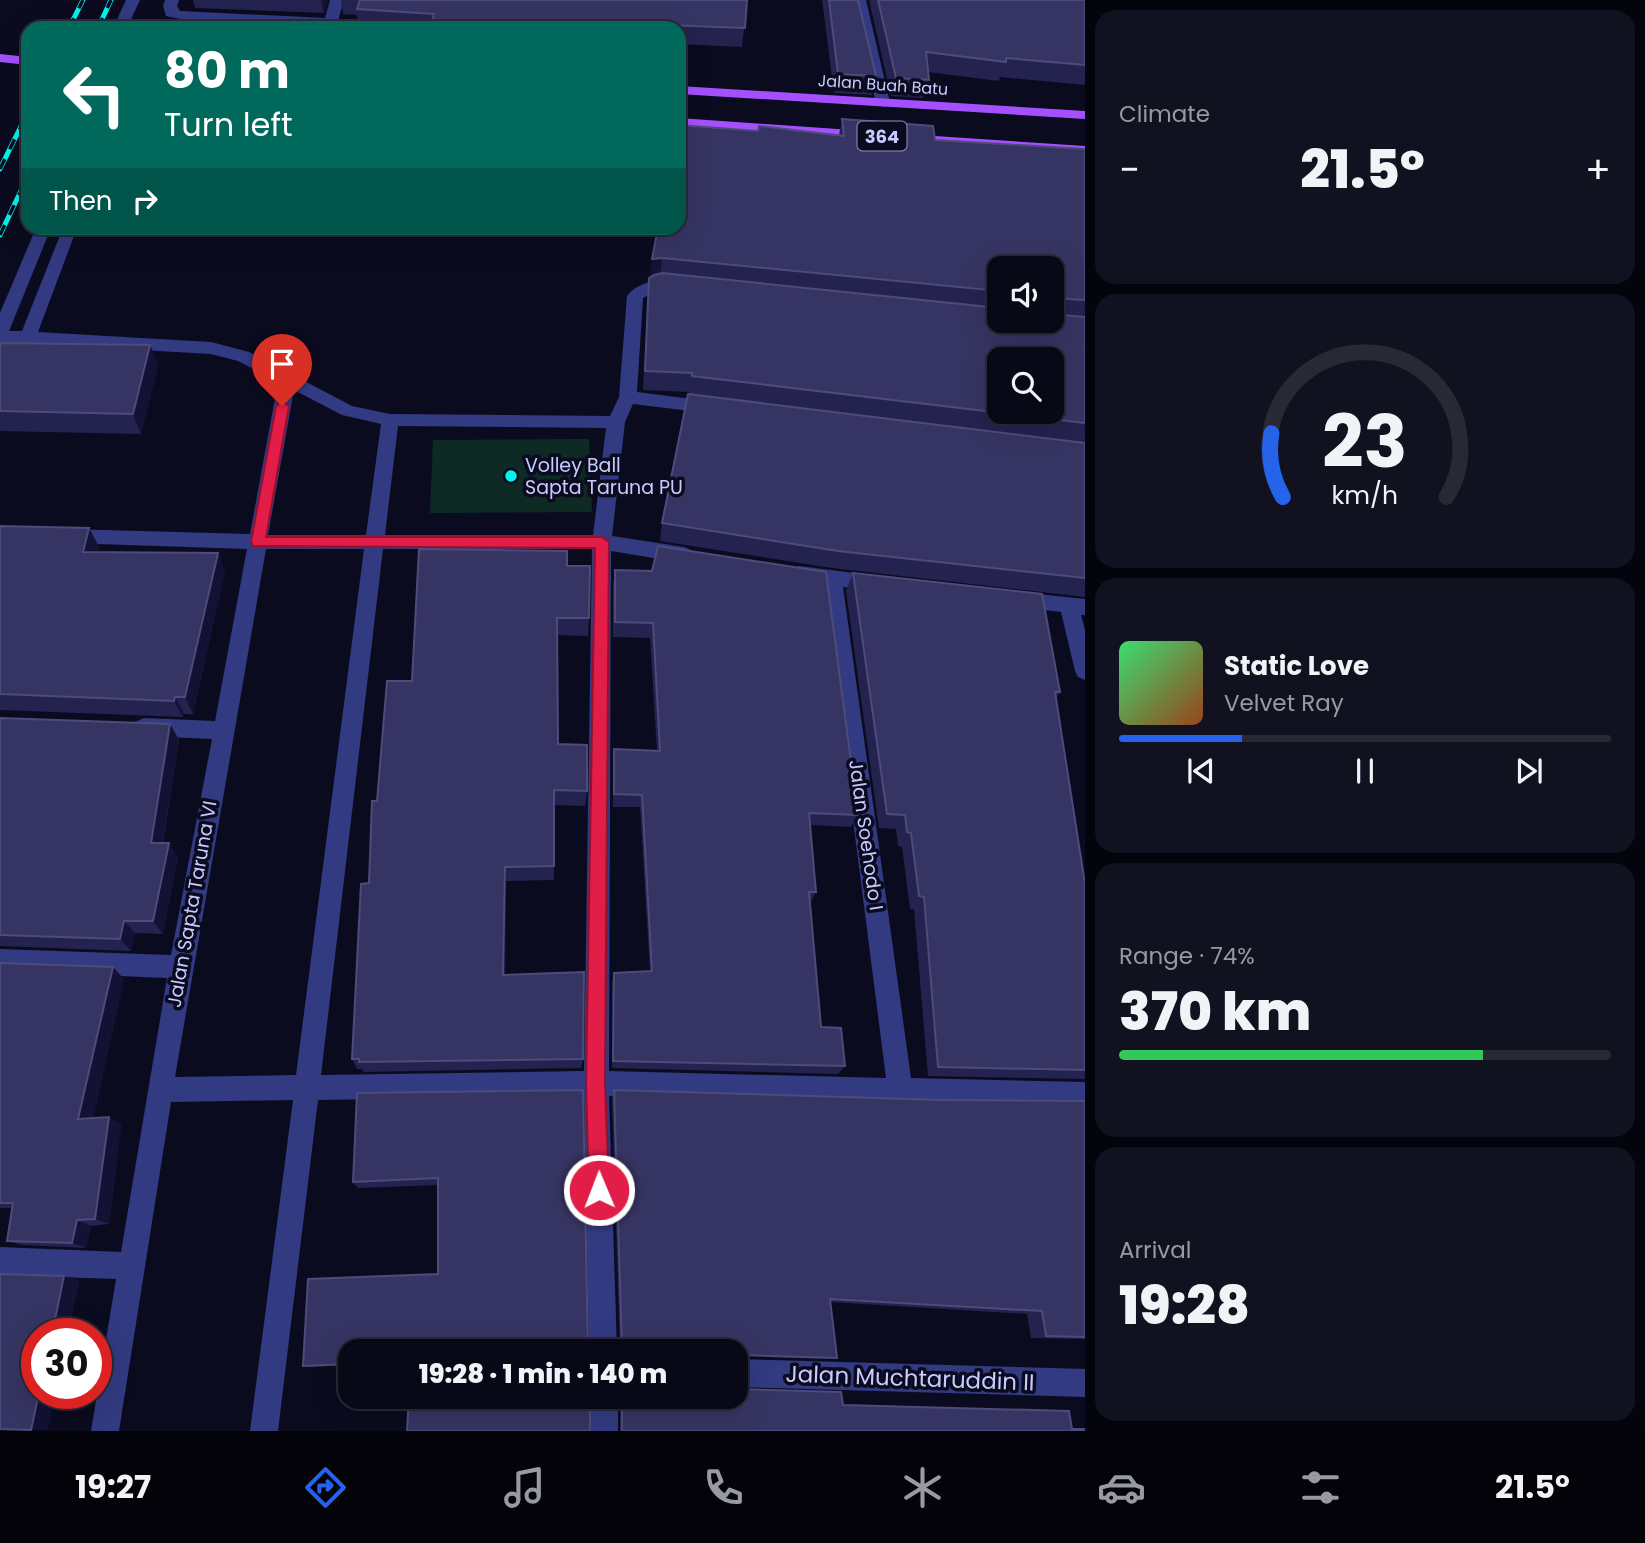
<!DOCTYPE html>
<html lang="en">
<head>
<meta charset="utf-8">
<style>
  :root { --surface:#080817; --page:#111120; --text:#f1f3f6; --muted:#989aa1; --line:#292936; --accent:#2563eb }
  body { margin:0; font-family:Poppins,sans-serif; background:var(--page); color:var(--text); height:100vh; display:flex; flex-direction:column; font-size:26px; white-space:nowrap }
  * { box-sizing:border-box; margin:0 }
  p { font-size:23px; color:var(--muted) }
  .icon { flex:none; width:38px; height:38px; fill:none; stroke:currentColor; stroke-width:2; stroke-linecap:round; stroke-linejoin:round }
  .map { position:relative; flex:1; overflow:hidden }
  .panel { display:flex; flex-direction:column; gap:10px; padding:10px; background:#04040d; width:560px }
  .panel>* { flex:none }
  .banner { position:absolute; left:21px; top:21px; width:665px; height:214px; border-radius:21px; box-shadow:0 7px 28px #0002,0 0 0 2px var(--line); background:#00695c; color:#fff; overflow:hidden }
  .buttons { position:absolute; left:987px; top:256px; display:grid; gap:14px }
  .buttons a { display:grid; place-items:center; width:77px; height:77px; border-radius:14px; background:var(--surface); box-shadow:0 7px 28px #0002,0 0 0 2px var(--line); font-size:35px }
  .speed { position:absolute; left:21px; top:1318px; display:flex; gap:14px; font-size:35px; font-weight:700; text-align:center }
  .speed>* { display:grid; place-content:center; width:91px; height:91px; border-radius:50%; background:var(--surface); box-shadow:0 7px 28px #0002,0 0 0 2px var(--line); line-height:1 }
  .speed .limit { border:10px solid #d22; background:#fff; color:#111 }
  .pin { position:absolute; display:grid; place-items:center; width:60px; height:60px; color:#fff; margin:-72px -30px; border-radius:50% 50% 50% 0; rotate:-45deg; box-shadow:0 0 7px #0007 }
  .pin .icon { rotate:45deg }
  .me { position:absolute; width:77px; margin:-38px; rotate:359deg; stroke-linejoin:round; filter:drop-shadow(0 0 5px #0008) }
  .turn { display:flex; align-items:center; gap:24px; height:147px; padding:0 28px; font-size:32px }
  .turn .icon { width:91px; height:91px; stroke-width:2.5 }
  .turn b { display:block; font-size:49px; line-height:60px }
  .then { display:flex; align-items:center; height:66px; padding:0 28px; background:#0003; gap:14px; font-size:26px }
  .big { font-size:52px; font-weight:800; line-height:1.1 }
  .panel .card { flex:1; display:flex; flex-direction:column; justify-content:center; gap:10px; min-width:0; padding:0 24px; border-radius:21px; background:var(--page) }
  .panel .dial { align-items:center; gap:0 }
  .dial svg { height:182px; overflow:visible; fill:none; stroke:var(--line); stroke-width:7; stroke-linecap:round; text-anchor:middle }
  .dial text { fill:var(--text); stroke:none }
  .song { display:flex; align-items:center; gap:21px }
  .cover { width:84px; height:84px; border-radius:10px; background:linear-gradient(135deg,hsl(140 70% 55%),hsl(20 70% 35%)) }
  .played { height:7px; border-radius:4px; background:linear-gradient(90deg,var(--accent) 25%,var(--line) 25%) }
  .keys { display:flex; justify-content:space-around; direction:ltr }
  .heat { display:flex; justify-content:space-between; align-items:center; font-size:38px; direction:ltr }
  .charge { height:10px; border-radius:5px; background:linear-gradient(90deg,#34c759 74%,var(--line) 0) }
  .trip { position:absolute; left:338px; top:1339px; width:410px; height:70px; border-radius:21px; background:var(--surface); box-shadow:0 7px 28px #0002,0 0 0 2px var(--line); font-weight:800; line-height:70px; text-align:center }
  .tabs { display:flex; height:112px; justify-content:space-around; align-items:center; background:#030309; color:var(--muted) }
  .tabs .icon { width:49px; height:49px }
  .tabs .active { color:var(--accent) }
  .tabs b { font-size:32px; color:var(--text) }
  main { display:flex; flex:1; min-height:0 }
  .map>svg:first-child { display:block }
  .green { fill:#0d2a25 }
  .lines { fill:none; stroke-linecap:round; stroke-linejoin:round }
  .lane { fill:#323a82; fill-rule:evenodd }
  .street { fill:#323a82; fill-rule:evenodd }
  .primary { fill:#a550ff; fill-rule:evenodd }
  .rail-casing { stroke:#00f4eb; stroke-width:5 }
  .rail { stroke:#0b0b1f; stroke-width:3.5; stroke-dasharray:11; stroke-linecap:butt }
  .wall { fill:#24224f; fill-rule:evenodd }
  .shaded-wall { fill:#131134 }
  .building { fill:#363462; stroke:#4d4b7b; stroke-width:2; fill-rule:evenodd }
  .route { fill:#e11d48; stroke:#92132f; stroke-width:2 }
  .poi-dot { fill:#00f4eb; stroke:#0b0b1f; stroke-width:2.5 }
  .labels { text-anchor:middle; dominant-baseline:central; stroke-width:7; stroke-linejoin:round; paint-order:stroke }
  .far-street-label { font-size:16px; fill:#c9caff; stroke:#0b0b1f }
  .shield { fill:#0b0b1f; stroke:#9091bc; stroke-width:2 }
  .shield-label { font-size:18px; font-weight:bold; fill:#c9caff }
  .poi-label { font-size:19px; fill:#c9caff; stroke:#0b0b1f; text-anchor:start }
  .street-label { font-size:19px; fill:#c9caff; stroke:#0b0b1f }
  .near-street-label { font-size:23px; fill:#c9caff; stroke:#0b0b1f }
</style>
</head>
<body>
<main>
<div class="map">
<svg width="1085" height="1431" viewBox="0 0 1085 1431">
  <rect width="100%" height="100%" fill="#0b0b1f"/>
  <path class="green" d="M 589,439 L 592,512 L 430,513 L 433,440 Z"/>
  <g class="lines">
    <path class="lane" d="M 165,0 L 179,0 L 177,6 L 180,11 L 325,18 L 330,0 L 344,0 L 336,28 L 180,19 L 166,16 L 163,6 Z"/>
    <path class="street" d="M 126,0 L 140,0 L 127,28 L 113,28 Z
      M 852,0 L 866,0 L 890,103 L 888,106 L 883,107 L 876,103 Z
      M 36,228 L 51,228 L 9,331 L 22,331 L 63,228 L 77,228 L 38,332 L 211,342 L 249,352 L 352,406 L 390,414 L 610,416 L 619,397 L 627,296 C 639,280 664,278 683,283 L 685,287 L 683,291 L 655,292 L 643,298 L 637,392 L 715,402 L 721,404 L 724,408 L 721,412 L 715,414 L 633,404 L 625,422 L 612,536 L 684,547 L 691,550 L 694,555 L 691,560 L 684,563 L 611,551 L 609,1071 L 886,1078 L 823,585 L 792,579 L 789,574 L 792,569 L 799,566 L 878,576 L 885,578 L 888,584 L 885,590 L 878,592 L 843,587 L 911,1078 L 1085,1082 L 1085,1108 L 609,1096 L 617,1351 L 589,1351 L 584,1096 L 318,1100 L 278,1431 L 250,1431 L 293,1100 L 171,1102 L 119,1431 L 91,1431 L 116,1279 L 0,1275 L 0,1247 L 121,1252 L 167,978 L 0,971 L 0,949 L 171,955 L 212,739 L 144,736 L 137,733 L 133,727 L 137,721 L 144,718 L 215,721 L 247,549 L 66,543 L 59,541 L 56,536 L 59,531 L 66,529 L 250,534 L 278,382 L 238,361 L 211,354 L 0,342 L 0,313 ZM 294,390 L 342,415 L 381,424 L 366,535 L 268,535 ZM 398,426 L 606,428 L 593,535 L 385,535 ZM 266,549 L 364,549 L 296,1075 L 175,1077 ZM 383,549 L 592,549 L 584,1071 L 321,1075 Z
      M 1018,592 L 1085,599 L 1085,615 L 1081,615 L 1085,630 L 1085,680 L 1078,677 L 1075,671 L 1061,612 L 1011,606 L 1008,600 L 1011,594 Z
      M 735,1359 L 1085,1369 L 1085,1397 L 735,1387 Z
      M 590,1396 L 618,1396 L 618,1431 L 590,1431 Z"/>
    <path class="primary" d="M 0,54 L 28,57 L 28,65 L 0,62 Z
      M 679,86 L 1085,111 L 1085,119 L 679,94 Z
      M 679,118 L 866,131 L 873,135 L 866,139 L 679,126 Z
      M 905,134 L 1085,146 L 1085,154 L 900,141 L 898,138 L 900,135 Z"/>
    <defs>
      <path id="rail" d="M 69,28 L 83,0
        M 98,28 L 111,0
        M 0,169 L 28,112
        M 0,235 L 28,176"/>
    </defs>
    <use href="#rail" class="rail-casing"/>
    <use href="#rail" class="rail"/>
  </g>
  <path class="wall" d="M 193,0 L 328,0 L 324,13 L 195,8 Z
    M 341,0 L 747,0 L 742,47 L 679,44 L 679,28 L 359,27 L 357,15 L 343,14 Z
    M 822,0 L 858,0 L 876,76 L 872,95 L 834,93 Z
    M 869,0 L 1085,0 L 1085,85 L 1000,77 L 999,81 L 928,72 L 929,80 L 923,98 L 891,96 Z
    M 842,119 L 935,140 L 1085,149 L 1085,597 L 832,568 L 660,541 L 662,523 L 689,392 L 643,390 L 648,298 L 652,259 L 657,234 L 601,228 L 679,228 L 758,131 L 839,135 ZM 999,268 L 1052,268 L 1052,320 L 999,320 Z
    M 0,343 L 150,345 L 158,365 L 141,434 L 0,431 Z
    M 0,526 L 89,528 L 99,547 L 97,552 L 225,571 L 193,714 L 184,714 L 183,717 L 0,710 Z
    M 567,566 L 589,618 L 588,636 L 557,635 L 558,744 L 587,791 L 585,806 L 554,805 L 554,880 L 506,881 L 505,975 L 583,1059 L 581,1068 L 364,1072 L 362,1069 L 357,1069 L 352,1059 L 377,801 L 412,681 Z
    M 615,570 L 858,815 L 851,827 L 810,825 L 816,892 L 810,903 L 821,1027 L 845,1066 L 838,1074 L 612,1068 L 612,982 L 614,973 L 650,972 L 640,807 L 613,807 L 613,762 L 614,749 L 657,751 L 650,638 L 613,637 L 613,585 Z
    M 853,573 L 1060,692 L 1056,698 L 1085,883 L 1085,1079 L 928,1076 L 914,909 L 910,909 L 902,847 L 898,846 L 896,829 L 879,828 L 846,591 Z
    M 0,718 L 170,724 L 179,740 L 163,843 L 178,857 L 163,934 L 135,933 L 131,951 L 0,946 Z
    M 0,963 L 124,979 L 93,1118 L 109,1117 L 121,1125 L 109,1224 L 91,1226 L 86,1248 L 23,1245 L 7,1241 L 12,1208 L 0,1208 Z
    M 583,1090 L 588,1349 L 350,1351 L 350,1365 L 310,1367 L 303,1366 L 438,1274 L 438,1185 L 358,1188 L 353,1182 Z
    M 614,1090 L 941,1100 L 1085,1101 L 1085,1339 L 1031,1338 L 1027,1314 L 830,1302 L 837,1358 L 828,1359 L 740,1356 L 738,1358 L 738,1387 L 741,1389 L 843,1405 L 1072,1428 L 1085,1428 L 1085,1431 L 620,1431 L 620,1396 L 735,1396 L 735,1351 L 620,1351 L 612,1099 Z"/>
  <path class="shaded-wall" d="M 321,0 L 328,0 L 324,13 Z
    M 662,258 L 660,277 L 650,279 L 652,259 Z
    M 150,345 L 158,365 L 141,434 L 133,414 Z
    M 89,528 L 99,547 L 92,570 L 83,552 Z
    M 218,553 L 225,571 L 193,714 L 185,697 Z
    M 175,697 L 184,714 L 183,717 L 174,701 Z
    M 170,724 L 179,740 L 160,857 L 151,843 Z
    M 169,843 L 178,857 L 163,934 L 153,921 Z
    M 505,867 L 506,881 L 504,987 L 503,975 Z
    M 124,921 L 135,933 L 131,951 L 120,939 Z
    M 113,967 L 124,979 L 91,1127 L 78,1119 Z
    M 109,1117 L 121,1125 L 109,1224 L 95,1219 Z
    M 77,1220 L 91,1226 L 86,1248 L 72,1243 Z
    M 64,1276 L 80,1280 L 68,1334 L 52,1334 Z
    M 39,1393 L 56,1393 L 48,1429 L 31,1430 Z"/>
  <path class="building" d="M 360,0 L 747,0 L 745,28 L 610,23 L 609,28 L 535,28 L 535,26 L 432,21 L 434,14 L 357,9 Z
    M 829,0 L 858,0 L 876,76 L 838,74 Z
    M 878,0 L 1085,0 L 1085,65 L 1006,58 L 1006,62 L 926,52 L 929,80 L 896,78 Z
    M 842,119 L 933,126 L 935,140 L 1085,149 L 1085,300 L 1052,298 L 1052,268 L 999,268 L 999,291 L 662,258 L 652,259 L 658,228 L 679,228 L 679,125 L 758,131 L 759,126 L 844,136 Z
    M 662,273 L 999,308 L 999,320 L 1052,320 L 1052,314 L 1085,317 L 1085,423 L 692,376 L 692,373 L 645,371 L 649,278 L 654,275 ZM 999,359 L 1052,359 L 1052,411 L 999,411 Z
    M 0,343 L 150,345 L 133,414 L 0,411 Z
    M 688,394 L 1085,443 L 1085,578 L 838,551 L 662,523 Z
    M 0,526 L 89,528 L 83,552 L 218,553 L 185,697 L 175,697 L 174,701 L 0,694 Z
    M 658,546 L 826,572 L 858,815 L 809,813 L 816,892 L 809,892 L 821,1027 L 841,1028 L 845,1066 L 613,1061 L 614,973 L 652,971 L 642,795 L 614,794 L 614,749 L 660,751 L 653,623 L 615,622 L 615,570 L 652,571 Z
    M 419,549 L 567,551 L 567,566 L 590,566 L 589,618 L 557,618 L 558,744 L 587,745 L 587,791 L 554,790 L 554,866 L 505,867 L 503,975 L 584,972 L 583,1059 L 359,1062 L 359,1059 L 352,1059 L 361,884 L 369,883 L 372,801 L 377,801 L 387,681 L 412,681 Z
    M 853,573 L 1042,594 L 1060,692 L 1055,692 L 1085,884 L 1085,1070 L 938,1067 L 924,897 L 919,896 L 911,833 L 907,832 L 905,815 L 887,814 Z
    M 0,718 L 170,724 L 151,843 L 169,843 L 153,921 L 124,921 L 120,939 L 0,935 Z
    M 0,963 L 113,967 L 78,1119 L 109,1117 L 95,1219 L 77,1220 L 72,1243 L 7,1241 L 13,1203 L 0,1203 Z
    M 583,1090 L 588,1349 L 589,1351 L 350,1351 L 350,1364 L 303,1366 L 308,1279 L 438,1274 L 438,1178 L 353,1182 L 357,1093 Z
    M 614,1090 L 941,1100 L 1085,1101 L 1085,1337 L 1046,1336 L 1042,1311 L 830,1299 L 837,1358 L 741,1355 L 738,1358 L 738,1387 L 741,1389 L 841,1392 L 843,1405 L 1069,1411 L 1072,1429 L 1085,1429 L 1085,1431 L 622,1431 L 622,1396 L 735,1396 L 735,1351 L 620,1351 L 622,1349 Z
    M 0,1274 L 64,1276 L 52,1334 L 37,1334 L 37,1393 L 39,1393 L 31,1430 L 0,1429 Z
    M 409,1396 L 590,1396 L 590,1431 L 407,1431 Z"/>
  <path class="route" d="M 282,401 L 289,406 L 266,537 L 602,537 L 609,542 L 605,1083 L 609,1190 L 606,1197 L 599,1200 L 592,1197 L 589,1190 L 586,1083 L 595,548 L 253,546 L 251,542 L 276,406 Z"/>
  <circle class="poi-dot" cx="511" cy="476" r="7"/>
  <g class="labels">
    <g class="far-street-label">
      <text transform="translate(883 85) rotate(4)">Jalan Buah Batu</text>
    </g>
    <rect class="shield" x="857.5" y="121.5" width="49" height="29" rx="5"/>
    <g class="shield-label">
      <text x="882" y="136">364</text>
    </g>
    <g class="poi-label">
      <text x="525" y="465">Volley Ball<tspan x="525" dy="22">Sapta Taruna PU</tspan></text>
    </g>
    <g class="street-label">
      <text transform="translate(866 835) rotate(82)">Jalan Soehodo I</text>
      <text transform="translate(192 904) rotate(-80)">Jalan Sapta Taruna VI</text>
    </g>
    <g class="near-street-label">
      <text transform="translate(910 1378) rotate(2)">Jalan Muchtaruddin II</text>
    </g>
  </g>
</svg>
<div class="buttons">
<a><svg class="icon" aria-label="sound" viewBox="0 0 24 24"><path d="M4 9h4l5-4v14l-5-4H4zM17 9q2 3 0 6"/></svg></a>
<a><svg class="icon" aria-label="search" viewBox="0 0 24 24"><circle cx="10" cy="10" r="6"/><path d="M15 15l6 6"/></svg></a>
</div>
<div class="speed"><div class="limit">30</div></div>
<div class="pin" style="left:282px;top:406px;background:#d93025"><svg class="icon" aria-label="arrive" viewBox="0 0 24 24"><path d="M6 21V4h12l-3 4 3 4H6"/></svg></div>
<svg class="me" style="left:599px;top:1190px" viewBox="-20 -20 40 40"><circle r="17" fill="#e11d48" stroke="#fff" stroke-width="3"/><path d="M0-11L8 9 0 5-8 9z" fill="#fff"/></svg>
<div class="trip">19:28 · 1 min · 140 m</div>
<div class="banner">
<div class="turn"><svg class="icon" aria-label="left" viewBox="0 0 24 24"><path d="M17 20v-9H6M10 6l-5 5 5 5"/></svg><div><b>80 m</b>Turn left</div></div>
<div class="then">Then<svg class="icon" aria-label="right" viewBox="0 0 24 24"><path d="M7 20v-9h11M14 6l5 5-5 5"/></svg></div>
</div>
</div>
<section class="panel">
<div class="card"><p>Climate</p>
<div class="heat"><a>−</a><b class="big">21.5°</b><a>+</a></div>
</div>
<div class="card dial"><svg viewBox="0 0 100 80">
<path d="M14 69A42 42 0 1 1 86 69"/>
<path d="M14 69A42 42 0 0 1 9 41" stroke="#2563eb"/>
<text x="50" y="56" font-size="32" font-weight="700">23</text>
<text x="50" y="72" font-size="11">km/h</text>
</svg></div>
<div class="card">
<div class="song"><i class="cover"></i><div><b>Static Love</b><p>Velvet Ray</p></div></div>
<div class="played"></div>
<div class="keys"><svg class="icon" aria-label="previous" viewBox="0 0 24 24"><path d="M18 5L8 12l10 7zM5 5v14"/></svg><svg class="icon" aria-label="pause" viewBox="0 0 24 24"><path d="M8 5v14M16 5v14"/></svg><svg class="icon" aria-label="next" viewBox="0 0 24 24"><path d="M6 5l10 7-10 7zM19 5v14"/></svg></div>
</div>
<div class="card"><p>Range · 74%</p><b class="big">370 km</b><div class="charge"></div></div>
<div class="card"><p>Arrival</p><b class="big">19:28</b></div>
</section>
</main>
<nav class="tabs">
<b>19:27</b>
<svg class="icon active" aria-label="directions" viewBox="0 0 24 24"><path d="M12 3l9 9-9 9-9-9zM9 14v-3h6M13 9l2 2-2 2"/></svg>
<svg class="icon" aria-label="music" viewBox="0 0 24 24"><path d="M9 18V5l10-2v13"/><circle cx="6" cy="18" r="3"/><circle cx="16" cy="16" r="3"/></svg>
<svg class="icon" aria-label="phone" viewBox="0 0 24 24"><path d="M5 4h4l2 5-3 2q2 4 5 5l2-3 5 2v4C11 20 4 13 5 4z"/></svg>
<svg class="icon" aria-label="climate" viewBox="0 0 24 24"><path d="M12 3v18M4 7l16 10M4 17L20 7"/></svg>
<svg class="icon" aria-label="car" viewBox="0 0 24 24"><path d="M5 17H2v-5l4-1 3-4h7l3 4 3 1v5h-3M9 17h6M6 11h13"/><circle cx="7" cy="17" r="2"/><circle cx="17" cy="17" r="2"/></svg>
<svg class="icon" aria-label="filters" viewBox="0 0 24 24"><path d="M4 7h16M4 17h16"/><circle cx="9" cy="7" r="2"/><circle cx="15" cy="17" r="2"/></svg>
<b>21.5°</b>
</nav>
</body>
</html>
